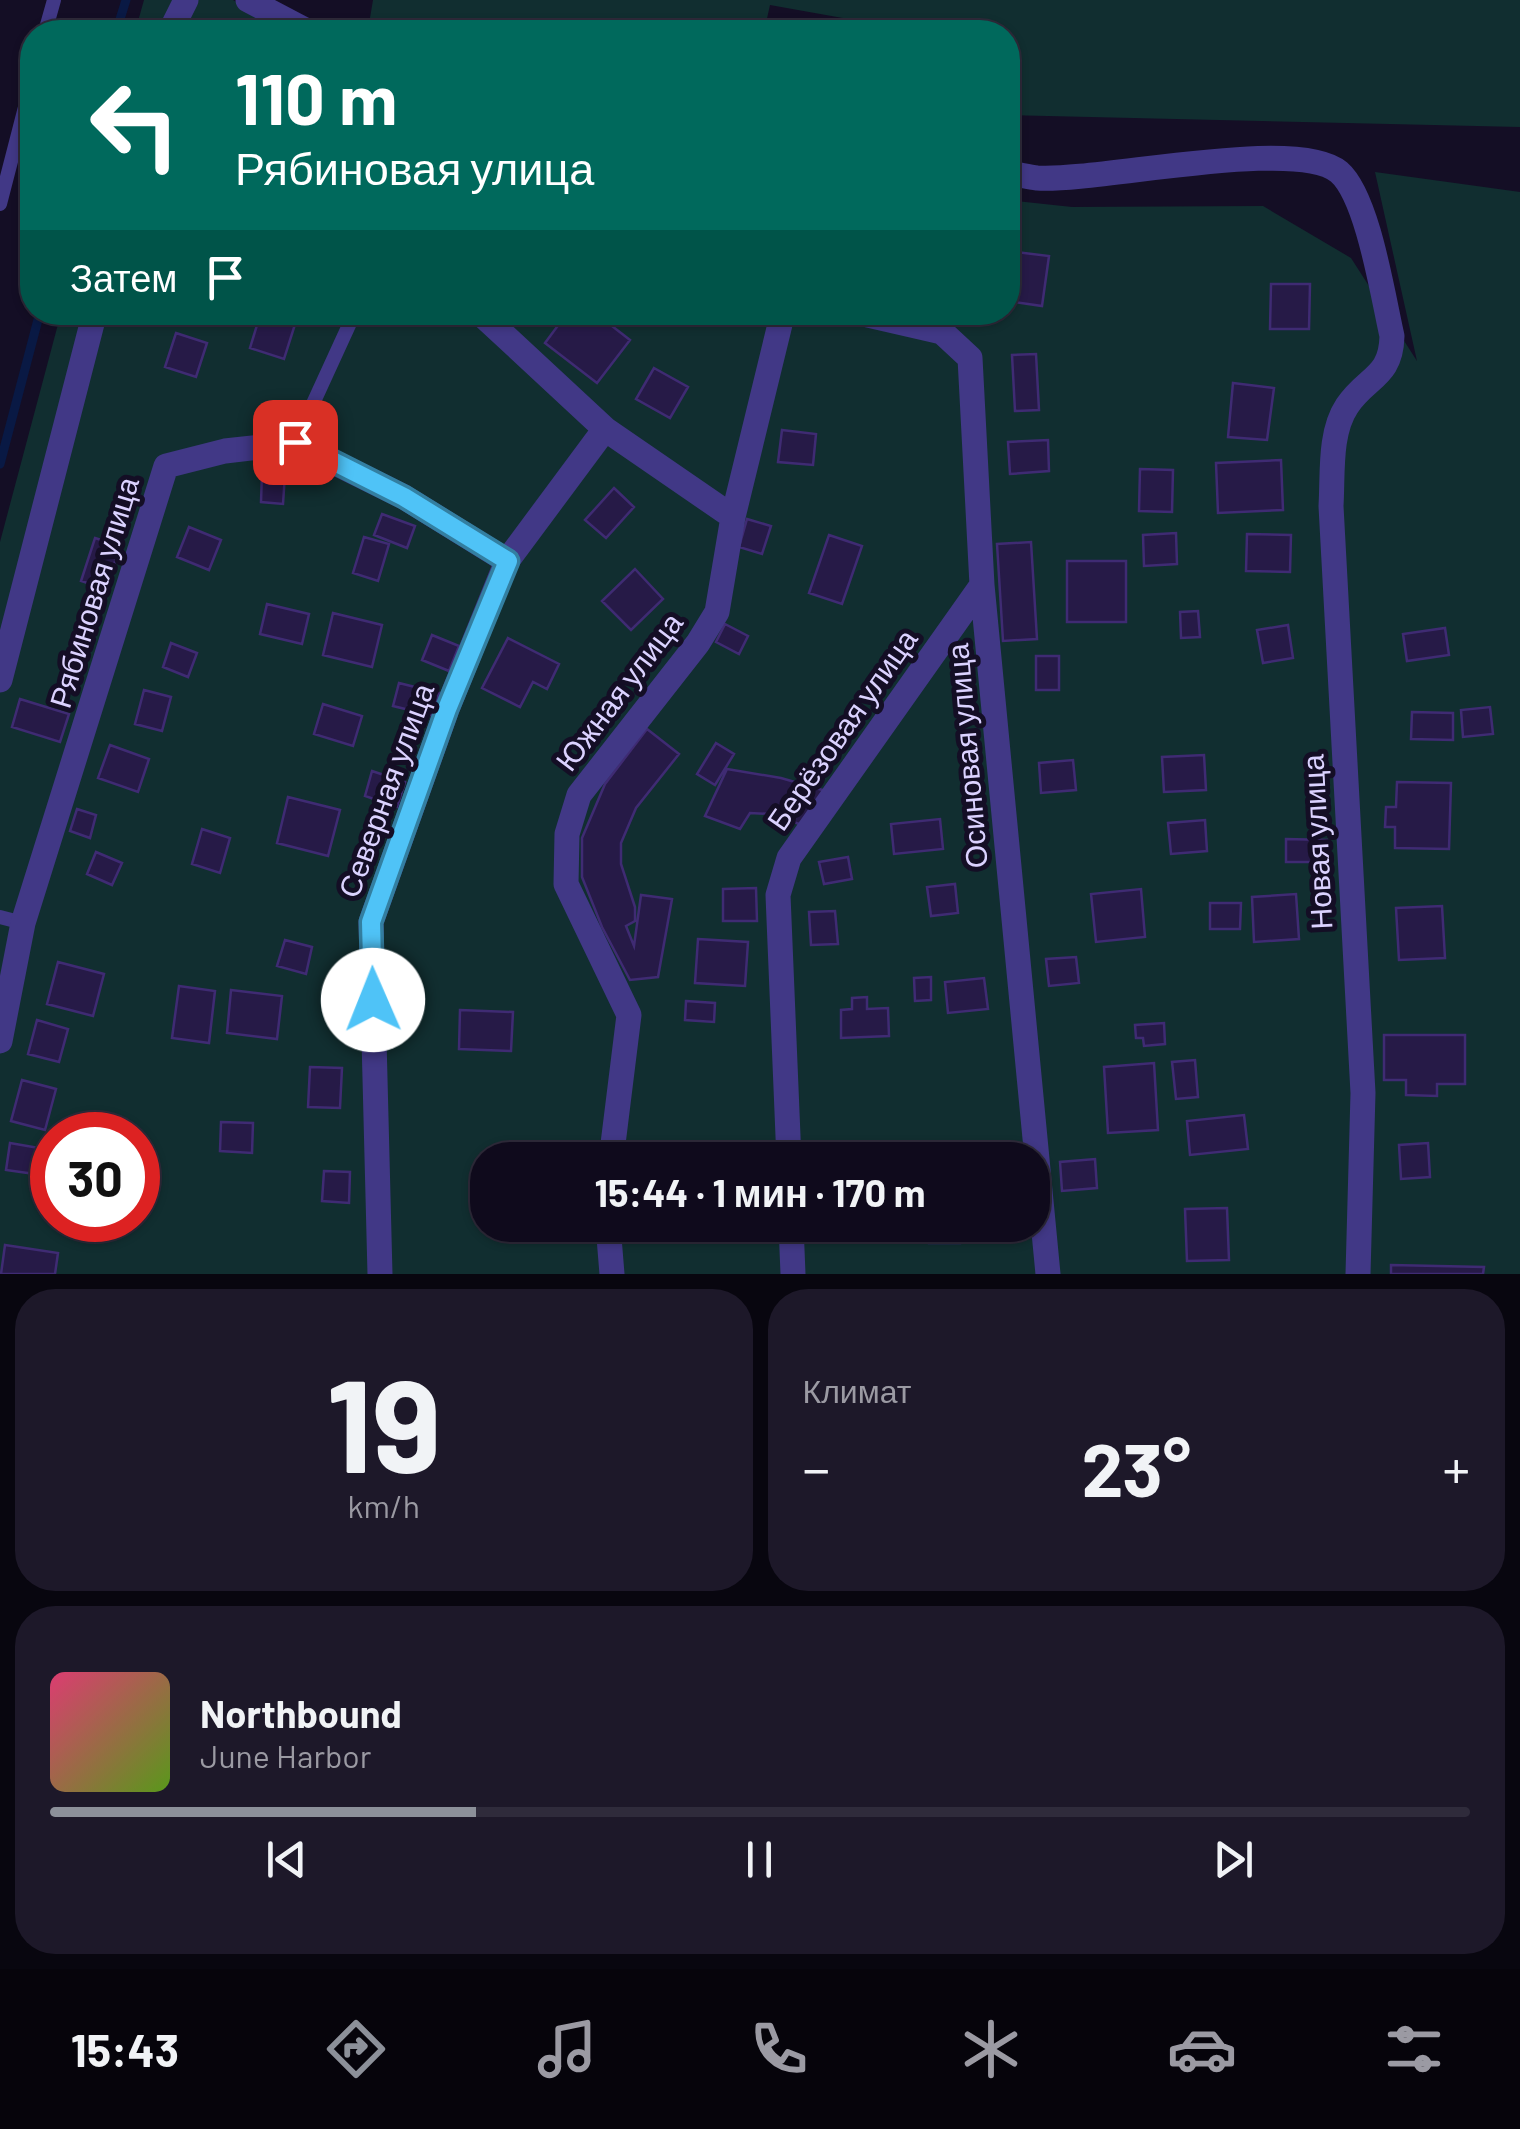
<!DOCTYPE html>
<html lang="ru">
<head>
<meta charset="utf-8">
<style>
  :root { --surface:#0f0a1c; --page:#1d1829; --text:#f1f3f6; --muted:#9b9aa3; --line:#2f2b3b; --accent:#8c9099 }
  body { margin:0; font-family:Barlow,sans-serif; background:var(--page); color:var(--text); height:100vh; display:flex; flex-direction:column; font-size:38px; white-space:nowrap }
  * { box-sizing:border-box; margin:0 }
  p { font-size:32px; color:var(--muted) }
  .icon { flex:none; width:55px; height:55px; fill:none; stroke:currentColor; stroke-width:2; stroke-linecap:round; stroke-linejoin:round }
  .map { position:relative; height:1274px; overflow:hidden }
  .panel { display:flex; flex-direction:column; gap:15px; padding:15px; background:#08060f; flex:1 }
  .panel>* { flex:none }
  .top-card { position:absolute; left:20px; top:20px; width:1000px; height:305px; border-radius:40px; box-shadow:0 2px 8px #0004,0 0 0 2px var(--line); background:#00695c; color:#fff; overflow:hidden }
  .speed { position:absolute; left:30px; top:1112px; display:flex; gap:20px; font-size:50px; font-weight:700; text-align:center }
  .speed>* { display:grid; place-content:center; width:130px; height:130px; border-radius:50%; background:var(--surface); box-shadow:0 2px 8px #0004,0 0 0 2px var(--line); line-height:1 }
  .speed .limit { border:15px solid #d22; background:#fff; color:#111 }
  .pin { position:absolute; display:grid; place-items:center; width:85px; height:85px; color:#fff; margin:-42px; border-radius:20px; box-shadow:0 5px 15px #0006 }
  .me { position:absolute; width:110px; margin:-55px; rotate:359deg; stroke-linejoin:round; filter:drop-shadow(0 0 8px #0008) }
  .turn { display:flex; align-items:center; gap:35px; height:210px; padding:0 50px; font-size:45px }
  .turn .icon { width:130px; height:130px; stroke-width:2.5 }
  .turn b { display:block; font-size:70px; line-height:85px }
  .then { display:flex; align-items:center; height:95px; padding:0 50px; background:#0003; gap:20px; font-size:38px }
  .big { font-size:75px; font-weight:700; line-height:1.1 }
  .panel .widget { flex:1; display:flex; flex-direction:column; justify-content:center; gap:15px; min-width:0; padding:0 35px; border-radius:40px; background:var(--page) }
  .panel .dial { align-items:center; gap:0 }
  .dial b { font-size:130px; line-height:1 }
  .song { display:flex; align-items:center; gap:30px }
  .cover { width:120px; height:120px; border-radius:15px; background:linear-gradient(135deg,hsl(340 70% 55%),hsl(90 70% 35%)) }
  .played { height:10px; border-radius:5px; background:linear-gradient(90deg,var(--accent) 30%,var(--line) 30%) }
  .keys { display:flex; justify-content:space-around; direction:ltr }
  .heat { display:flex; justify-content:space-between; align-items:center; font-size:55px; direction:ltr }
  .panel .tiles { flex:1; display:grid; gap:15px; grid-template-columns:1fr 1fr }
  .widget:last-child { grid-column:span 2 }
  .trip { position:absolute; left:470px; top:1142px; width:580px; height:100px; border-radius:40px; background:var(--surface); box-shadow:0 2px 8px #0004,0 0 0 2px var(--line); font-weight:700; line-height:100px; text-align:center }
  .tabs { display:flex; height:160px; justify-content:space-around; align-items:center; background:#06040b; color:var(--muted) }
  .tabs .icon { width:70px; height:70px }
  .tabs .on { color:var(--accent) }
  .tabs b { font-size:45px; color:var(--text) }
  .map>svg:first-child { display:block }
  .green { fill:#112e30; fill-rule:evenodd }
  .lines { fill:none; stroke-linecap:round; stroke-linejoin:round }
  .stream { stroke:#091944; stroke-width:9 }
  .building { fill:#261a47; stroke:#3f2b73; stroke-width:2.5 }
  .lane { stroke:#413886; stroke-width:14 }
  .street { stroke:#413886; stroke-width:25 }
  .route-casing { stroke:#337fa1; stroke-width:25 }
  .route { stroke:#4fc3f7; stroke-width:18 }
  .labels { text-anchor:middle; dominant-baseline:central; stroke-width:10; stroke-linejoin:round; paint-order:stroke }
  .street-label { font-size:30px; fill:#dbd2ff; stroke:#140e25 }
</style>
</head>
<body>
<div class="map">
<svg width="1520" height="1274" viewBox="0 0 1520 1274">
  <rect width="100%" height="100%" fill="#140e25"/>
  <path class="green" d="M 144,0 L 233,0 L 289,32 L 135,32 Z
    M 373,0 L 1520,0 L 1520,127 L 1008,115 L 1008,32 L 921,32 L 770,5 L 764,32 L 371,32 L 368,30 Z
    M 1375,172 L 1520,192 L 1520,1274 L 0,1274 L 0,542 L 61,313 L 1008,312 L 1008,200 L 1072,207 L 1263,206 L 1351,258 L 1417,361 ZM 52,1135 L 138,1135 L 138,1220 L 52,1220 ZM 488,1160 L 1032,1160 L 1032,1225 L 488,1225 Z"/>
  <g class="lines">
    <path class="stream" d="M 116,32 L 126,0
      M 0,464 L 40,312"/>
  </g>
  <path class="building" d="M 228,21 L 254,32 L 222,32 Z
    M 1008,251 L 1049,256 L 1042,306 L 1008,301 Z
    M 1271,284 L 1310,284 L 1309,329 L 1270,329 Z
    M 261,312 L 289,312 L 298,315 L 284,359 L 250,348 Z
    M 568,312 L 594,312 L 630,340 L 597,383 L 545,343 Z
    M 176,333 L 207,343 L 196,377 L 165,367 Z
    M 1036,354 L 1039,410 L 1015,411 L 1012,355 Z
    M 654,368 L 688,387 L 670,418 L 636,399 Z
    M 1233,383 L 1274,388 L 1267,440 L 1228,437 Z
    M 782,430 L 816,434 L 813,465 L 778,462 Z
    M 1048,440 L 1049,471 L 1010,474 L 1008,442 Z
    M 1281,460 L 1283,510 L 1218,513 L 1216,463 Z
    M 1140,469 L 1173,470 L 1172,512 L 1139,511 Z
    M 262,473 L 285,474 L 283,504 L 261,502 Z
    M 614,488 L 634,507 L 606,538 L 585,520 Z
    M 382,514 L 415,526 L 407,548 L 374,535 Z
    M 747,519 L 771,526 L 762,554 L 739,547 Z
    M 189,527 L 221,540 L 209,570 L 177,557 Z
    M 1176,533 L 1177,564 L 1144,566 L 1143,535 Z
    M 1247,534 L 1291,535 L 1290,572 L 1246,571 Z
    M 829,535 L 862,546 L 842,604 L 809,593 Z
    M 364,537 L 389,544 L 378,581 L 353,573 Z
    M 95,538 L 120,546 L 106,589 L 81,581 Z
    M 1031,542 L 1037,639 L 1003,641 L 997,544 Z
    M 1067,561 L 1126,561 L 1126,622 L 1067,622 Z
    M 635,569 L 663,599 L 631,630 L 602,601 Z
    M 267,604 L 309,614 L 302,644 L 260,634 Z
    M 1198,611 L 1200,637 L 1181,638 L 1180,612 Z
    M 333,613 L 382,625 L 372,667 L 323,655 Z
    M 725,624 L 748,636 L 739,654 L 716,642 Z
    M 1288,625 L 1293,658 L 1263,663 L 1257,630 Z
    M 1445,628 L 1449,655 L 1407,661 L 1403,634 Z
    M 432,635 L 459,646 L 449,671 L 422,660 Z
    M 508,638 L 559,664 L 547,689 L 533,682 L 520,707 L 482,688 Z
    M 171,643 L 197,653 L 188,677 L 163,667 Z
    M 1036,656 L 1059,656 L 1059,690 L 1036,690 Z
    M 399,683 L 439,693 L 434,716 L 393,706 Z
    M 144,690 L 171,697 L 162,731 L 135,724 Z
    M 20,699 L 69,714 L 60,742 L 12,727 Z
    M 323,704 L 362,716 L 353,746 L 314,734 Z
    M 1490,707 L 1493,734 L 1463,737 L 1461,710 Z
    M 1412,712 L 1453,713 L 1453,740 L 1411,739 Z
    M 647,729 L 679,754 L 636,808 L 621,843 L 621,864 L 635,907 L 635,921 L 626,926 L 634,946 L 641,895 L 672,899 L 658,977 L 630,980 L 602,927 L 582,877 L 582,838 L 605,784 Z
    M 716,743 L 734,754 L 715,785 L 697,774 Z
    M 110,745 L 149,759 L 138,792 L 98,778 Z
    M 1204,755 L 1206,790 L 1164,792 L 1162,757 Z
    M 1073,760 L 1076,790 L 1041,793 L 1039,763 Z
    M 727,769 L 781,778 L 826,791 L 802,825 L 771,814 L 750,813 L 740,829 L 705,816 Z
    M 372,771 L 405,782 L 397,807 L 365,796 Z
    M 1397,782 L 1451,783 L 1449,849 L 1395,848 L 1395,827 L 1385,827 L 1386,807 L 1396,807 Z
    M 288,797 L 340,810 L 328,856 L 277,843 Z
    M 77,809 L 96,815 L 90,838 L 70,831 Z
    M 940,819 L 943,849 L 894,854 L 891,824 Z
    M 1205,820 L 1207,851 L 1171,854 L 1168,823 Z
    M 202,829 L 230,838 L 220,873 L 192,864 Z
    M 1286,839 L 1327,840 L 1327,862 L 1286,862 Z
    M 96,852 L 122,863 L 112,885 L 87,874 Z
    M 848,857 L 852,879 L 824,884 L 819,862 Z
    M 955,884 L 958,913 L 931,916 L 927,887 Z
    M 756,888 L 757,921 L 723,921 L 723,889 Z
    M 1141,889 L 1145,937 L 1096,942 L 1091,894 Z
    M 1296,894 L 1299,939 L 1254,942 L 1252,897 Z
    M 1210,903 L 1241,903 L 1240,929 L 1210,929 Z
    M 1442,906 L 1445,958 L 1399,960 L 1396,908 Z
    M 835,911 L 838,944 L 811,945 L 809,912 Z
    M 698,939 L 748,942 L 745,986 L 695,983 Z
    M 285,940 L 312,947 L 306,974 L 277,966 Z
    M 1076,957 L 1079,983 L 1049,986 L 1046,959 Z
    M 58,962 L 104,974 L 93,1016 L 47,1004 Z
    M 931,977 L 931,1000 L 915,1001 L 914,978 Z
    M 984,978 L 988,1009 L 948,1013 L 945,982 Z
    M 179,986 L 215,991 L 209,1043 L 172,1038 Z
    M 231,990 L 282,996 L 277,1039 L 227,1033 Z
    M 867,997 L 867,1009 L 888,1008 L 889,1036 L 841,1038 L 841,1010 L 852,1009 L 852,998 Z
    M 686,1001 L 715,1003 L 714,1022 L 685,1020 Z
    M 460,1010 L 513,1012 L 511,1051 L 459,1049 Z
    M 37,1020 L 68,1029 L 59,1062 L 28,1054 Z
    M 1164,1023 L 1165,1044 L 1144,1046 L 1143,1038 L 1136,1038 L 1135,1025 Z
    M 1384,1035 L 1465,1035 L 1465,1084 L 1437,1084 L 1437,1096 L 1406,1095 L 1406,1080 L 1384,1080 Z
    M 1195,1060 L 1198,1097 L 1176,1099 L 1172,1062 Z
    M 1154,1063 L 1158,1130 L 1108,1133 L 1104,1067 Z
    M 310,1067 L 342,1068 L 340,1108 L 308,1107 Z
    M 22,1080 L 56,1089 L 45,1130 L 11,1121 Z
    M 1244,1115 L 1248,1149 L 1190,1155 L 1187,1121 Z
    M 221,1122 L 253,1123 L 252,1153 L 220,1151 Z
    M 10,1143 L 39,1148 L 35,1174 L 6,1170 Z
    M 1428,1143 L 1430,1177 L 1401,1179 L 1399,1145 Z
    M 1095,1159 L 1097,1188 L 1062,1191 L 1060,1162 Z
    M 324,1171 L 350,1172 L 349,1203 L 322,1201 Z
    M 1227,1208 L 1229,1260 L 1187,1261 L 1185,1209 Z
    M 929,1225 L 960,1225 L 960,1243 L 929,1243 Z
    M 5,1245 L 58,1253 L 55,1274 L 1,1274 Z
    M 1391,1265 L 1484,1267 L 1483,1274 L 1391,1274 Z"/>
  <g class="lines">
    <path class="lane" d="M 45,32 L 54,0
      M 0,204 L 32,80
      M 295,443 L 355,312
      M 0,917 L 23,923"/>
    <path class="street" d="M 248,0 L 309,32
      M 170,32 L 186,0
      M 1008,173 C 1017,174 1028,177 1037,178 C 1099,182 1297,136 1339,172 C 1368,197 1383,297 1392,336 C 1391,378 1367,376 1347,406 C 1329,433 1333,474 1331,506 L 1363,1093 L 1358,1274
      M 479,312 L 605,429 L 733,517
      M 855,312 L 942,332 L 970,358 L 982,585 L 1048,1274
      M 0,680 L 95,312
      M 0,1041 L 23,923 L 166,466 L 225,451 L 295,443 L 404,497 L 507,561
      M 611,1160 L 629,1015 L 566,884 L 567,834 L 579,795 L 698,643 L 717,612 L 733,517 L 783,312
      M 789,1160 L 778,895 L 789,858 L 982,585
      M 608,1225 L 612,1274
      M 791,1225 L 793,1274
      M 380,1274 L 371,922 L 447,709 L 507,561 L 605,429"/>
  </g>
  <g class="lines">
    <defs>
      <path id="route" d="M 295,442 L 404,497 L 508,561 L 447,709 L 371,922 L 373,1000"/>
    </defs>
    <use href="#route" class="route-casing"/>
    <use href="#route" class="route"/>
  </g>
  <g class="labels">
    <g class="street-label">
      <text transform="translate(93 592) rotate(-73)">Рябиновая улица</text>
      <text transform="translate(618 691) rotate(-53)">Южная улица</text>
      <text transform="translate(841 729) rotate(-55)">Берёзовая улица</text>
      <text transform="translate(966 756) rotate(-95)">Осиновая улица</text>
      <text transform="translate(385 790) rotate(-70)">Северная улица</text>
      <text transform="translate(1316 842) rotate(-93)">Новая улица</text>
    </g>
  </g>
</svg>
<div class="speed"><div class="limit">30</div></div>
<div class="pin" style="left:295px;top:442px;background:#d93025"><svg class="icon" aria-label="arrive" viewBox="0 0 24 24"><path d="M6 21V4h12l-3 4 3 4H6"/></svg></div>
<svg class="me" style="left:373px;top:1000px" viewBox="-20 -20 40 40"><circle r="19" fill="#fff"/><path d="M0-13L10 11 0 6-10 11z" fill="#4fc3f7"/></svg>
<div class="trip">15:44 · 1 мин · 170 m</div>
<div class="top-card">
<div class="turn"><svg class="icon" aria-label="left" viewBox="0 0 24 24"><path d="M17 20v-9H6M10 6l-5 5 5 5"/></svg><div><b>110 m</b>Рябиновая улица</div></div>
<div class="then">Затем<svg class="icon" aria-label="arrive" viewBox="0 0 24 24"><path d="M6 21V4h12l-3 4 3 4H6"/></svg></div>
</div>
</div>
<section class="panel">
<div class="tiles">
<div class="widget dial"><b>19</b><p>km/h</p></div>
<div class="widget"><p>Климат</p>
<div class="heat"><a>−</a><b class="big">23°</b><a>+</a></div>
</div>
<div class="widget">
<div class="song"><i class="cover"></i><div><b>Northbound</b><p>June Harbor</p></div></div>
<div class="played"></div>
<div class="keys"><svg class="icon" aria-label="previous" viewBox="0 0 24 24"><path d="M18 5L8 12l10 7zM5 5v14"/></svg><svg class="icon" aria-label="pause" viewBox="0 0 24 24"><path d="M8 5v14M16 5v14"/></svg><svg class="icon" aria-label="next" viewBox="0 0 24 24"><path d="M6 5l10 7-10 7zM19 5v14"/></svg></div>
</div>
</div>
</section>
<nav class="tabs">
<b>15:43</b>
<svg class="icon on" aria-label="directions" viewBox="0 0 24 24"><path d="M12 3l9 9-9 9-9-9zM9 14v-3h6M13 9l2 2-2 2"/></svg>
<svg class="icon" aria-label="music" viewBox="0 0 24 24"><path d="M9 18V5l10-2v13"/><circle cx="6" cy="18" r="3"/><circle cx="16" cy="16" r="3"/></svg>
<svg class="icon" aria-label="phone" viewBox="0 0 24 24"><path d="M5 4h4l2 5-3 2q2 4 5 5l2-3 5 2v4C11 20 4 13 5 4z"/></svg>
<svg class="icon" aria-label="climate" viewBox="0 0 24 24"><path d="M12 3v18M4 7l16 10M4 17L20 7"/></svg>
<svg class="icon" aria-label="car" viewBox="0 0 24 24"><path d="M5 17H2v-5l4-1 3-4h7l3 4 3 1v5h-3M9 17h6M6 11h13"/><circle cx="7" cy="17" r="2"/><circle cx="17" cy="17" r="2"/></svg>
<svg class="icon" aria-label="filters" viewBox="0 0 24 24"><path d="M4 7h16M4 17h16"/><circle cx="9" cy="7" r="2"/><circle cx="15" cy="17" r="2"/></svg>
</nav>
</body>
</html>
